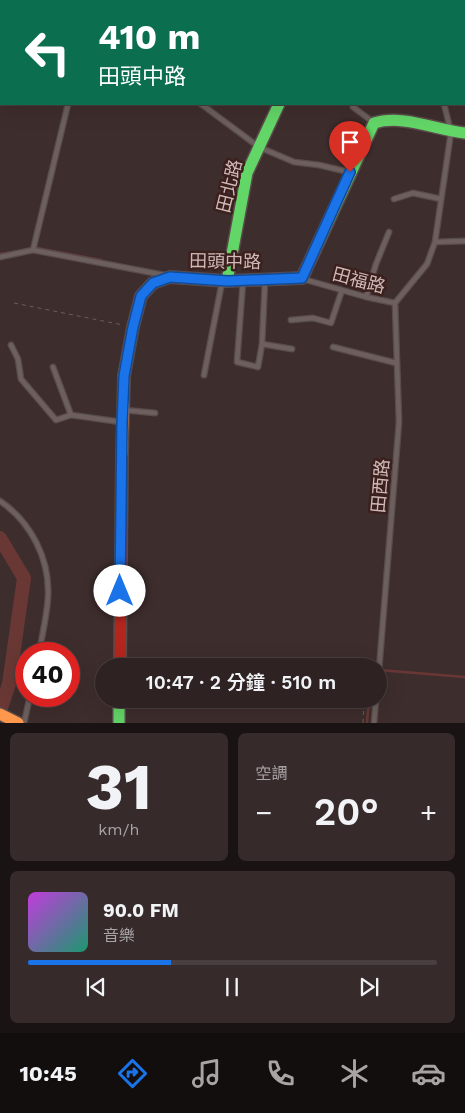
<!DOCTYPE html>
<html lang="zh-TW">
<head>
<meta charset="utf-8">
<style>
  :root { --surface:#2e2222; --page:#362a2a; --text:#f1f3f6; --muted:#a7a4a5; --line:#493f40; --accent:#1a73e8 }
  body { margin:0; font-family:"Work Sans","Noto Sans TC",sans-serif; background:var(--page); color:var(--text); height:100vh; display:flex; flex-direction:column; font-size:19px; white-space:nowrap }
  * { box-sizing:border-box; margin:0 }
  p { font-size:16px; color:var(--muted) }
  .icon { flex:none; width:28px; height:28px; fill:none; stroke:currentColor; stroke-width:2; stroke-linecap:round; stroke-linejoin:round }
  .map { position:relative; height:723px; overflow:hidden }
  .sheet { display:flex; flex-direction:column; gap:10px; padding:10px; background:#191313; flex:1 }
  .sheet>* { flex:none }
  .hud { position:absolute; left:0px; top:0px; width:465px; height:105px; box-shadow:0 5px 20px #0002,0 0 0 1px var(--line); background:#0b6e4f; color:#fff; overflow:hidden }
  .speed { position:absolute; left:15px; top:642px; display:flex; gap:10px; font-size:25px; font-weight:700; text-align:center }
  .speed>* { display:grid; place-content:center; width:65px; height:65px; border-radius:50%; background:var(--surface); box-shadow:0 5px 20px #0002,0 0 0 1px var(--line); line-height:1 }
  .speed .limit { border:8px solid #d22; background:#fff; color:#111 }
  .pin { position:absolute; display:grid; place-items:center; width:42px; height:42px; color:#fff; margin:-51px -21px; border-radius:50% 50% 50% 0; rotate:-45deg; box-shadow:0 0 5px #0007 }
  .pin .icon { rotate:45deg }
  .me { position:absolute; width:55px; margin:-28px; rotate:0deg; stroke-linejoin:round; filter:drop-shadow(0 0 4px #0008) }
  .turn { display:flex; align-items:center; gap:18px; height:105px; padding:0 15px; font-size:22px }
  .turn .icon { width:65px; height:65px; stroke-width:2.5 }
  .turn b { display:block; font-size:35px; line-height:42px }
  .big { font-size:38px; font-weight:600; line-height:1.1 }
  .sheet .widget { flex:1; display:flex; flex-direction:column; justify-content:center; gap:8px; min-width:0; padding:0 18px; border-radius:8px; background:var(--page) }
  .sheet .dial { align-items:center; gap:0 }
  .dial b { font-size:65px; line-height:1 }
  .song { display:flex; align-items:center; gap:15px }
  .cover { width:60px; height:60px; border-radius:8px; background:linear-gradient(135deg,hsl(290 70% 55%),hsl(160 70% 35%)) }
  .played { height:5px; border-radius:2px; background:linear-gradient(90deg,var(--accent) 35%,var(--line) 35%) }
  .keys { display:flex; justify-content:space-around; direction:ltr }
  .heat { display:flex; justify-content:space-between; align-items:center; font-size:28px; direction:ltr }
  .sheet .tiles { flex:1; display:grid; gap:10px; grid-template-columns:1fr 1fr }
  .widget:last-child { grid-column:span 2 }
  .trip { position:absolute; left:95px; top:658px; width:292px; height:50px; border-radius:25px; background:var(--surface); box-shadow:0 5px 20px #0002,0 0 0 1px var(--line); font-weight:600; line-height:50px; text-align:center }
  .dock { display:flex; height:80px; justify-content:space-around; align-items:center; background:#120e0e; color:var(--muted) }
  .dock .icon { width:35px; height:35px }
  .dock .on { color:var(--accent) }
  .dock b { font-size:22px; color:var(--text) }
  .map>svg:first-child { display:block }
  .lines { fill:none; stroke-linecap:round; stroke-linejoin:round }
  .stream { stroke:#693835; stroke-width:2.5 }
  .river { stroke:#693835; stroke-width:14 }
  .lane-casing { stroke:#584b4b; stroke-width:7 }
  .street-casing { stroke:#584b4b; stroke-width:11 }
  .fast-casing { stroke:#5b4b4b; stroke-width:14 }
  .slow-casing { stroke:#5b4b4b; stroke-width:14 }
  .jam-casing { stroke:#5b4b4b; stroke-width:14 }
  .path { stroke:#695c5d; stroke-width:1; stroke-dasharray:4 4; stroke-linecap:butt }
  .lane { stroke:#6c5f5e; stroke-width:4.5 }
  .street { stroke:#6c5f5e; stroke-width:9 }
  .fast { stroke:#63d668; stroke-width:11 }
  .slow { stroke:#ff974d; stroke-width:11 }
  .jam { stroke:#b3261e; stroke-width:11 }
  .route-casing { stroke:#114b97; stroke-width:12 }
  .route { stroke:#1a73e8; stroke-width:9 }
  .labels { text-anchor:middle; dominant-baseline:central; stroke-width:5; stroke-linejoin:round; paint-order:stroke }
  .street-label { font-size:18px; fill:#cfbab8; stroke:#3b201e }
</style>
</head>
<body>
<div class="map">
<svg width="465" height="723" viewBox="0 0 465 723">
  <rect width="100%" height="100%" fill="#3e2d2d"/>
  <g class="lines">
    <path class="stream" d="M 0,254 L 37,248 L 101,260
      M 379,670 L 465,677
      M 367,723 L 369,699"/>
    <path class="river" d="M 0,538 L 24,578 L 9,684 L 0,711"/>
    <defs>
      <path id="lane" d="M 62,0 L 63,1
        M 92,1 L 92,0
        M 200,1 L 200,0
        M 464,28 L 465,30
        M 201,104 L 259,147 L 294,162 L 319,165 L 349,172
        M 355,104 L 353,107 L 373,122
        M 394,199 L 413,193 L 441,199
        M 435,242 L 465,241
        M 33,250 L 164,275
        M 0,257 L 33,250 L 68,104
        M 303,279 L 366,297 L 395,303 L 427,264 L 435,242 L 451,132 L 444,104
        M 243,281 L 237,362 L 258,367 L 262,344 L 265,281
        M 366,297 L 376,264 L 389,232
        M 291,320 L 313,318 L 331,323 L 342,290
        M 262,344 L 292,349
        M 11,345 L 18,359 L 21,379 L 56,420 L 71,415 L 121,422
        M 333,347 L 396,363
        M 53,367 L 71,415
        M 204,375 L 222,282
        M 124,410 L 155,413
        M 0,501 C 31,522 50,559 48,597 C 47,616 42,635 39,654
        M 379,670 L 399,422 L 395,303
        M 24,723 L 30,696
        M 374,723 L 376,699"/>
      <path id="street" d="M 464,7 L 465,6"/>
      <path id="fast" d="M 315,250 L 374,123 C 403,114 436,130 465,133
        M 227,281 L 247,173 L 279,104
        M 119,699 L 119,723"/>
      <path id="slow" d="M 122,455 L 124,376 L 133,327 L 141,296 L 153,283 L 170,277 L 227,281 L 302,278 L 315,250
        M 0,714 L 18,723"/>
      <path id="jam" d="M 120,666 L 122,455"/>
    </defs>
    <use href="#lane" class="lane-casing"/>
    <use href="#street" class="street-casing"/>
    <use href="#fast" class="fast-casing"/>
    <use href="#slow" class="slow-casing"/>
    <use href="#jam" class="jam-casing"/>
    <path class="path" d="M 14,303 L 123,325
      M 367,666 L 367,665 L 373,665
      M 363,723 L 364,699"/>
    <use href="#lane" class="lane"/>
    <use href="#street" class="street"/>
    <use href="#fast" class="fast"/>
    <use href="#slow" class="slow"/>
    <use href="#jam" class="jam"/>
  </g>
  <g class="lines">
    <defs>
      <path id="route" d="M 120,591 L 122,423 L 124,376 L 133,327 L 141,296 L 153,283 L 170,277 L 228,281 L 302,278 L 350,172"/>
    </defs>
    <use href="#route" class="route-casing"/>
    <use href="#route" class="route"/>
  </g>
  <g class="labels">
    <g class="street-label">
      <text transform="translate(229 186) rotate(-76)">田北路</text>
      <text transform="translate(225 261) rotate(1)">田頭中路</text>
      <text transform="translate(359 280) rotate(15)">田福路</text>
      <text transform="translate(380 486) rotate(-85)">田西路</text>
    </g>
  </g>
</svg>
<div class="speed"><div class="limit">40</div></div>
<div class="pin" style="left:350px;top:172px;background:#d93025"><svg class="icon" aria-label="arrive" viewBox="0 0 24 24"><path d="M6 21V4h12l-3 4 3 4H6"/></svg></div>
<svg class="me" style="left:120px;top:591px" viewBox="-20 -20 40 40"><circle r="19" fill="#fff"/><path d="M0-13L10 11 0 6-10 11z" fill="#1a73e8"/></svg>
<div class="trip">10:47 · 2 分鐘 · 510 m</div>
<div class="hud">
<div class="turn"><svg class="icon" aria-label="left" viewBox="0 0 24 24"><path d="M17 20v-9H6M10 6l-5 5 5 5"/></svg><div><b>410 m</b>田頭中路</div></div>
</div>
</div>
<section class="sheet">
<div class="tiles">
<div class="widget dial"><b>31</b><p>km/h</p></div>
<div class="widget"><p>空調</p>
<div class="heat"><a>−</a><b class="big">20°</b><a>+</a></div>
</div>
<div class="widget">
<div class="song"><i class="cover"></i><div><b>90.0 FM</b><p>音樂</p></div></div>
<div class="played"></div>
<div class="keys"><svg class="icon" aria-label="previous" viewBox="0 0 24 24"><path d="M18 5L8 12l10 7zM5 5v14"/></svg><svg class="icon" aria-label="pause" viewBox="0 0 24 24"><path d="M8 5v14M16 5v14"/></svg><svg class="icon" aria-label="next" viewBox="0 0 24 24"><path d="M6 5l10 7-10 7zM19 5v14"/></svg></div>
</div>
</div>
</section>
<nav class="dock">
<b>10:45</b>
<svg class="icon on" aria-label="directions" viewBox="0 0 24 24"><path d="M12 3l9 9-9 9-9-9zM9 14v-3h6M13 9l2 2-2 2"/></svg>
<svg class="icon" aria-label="music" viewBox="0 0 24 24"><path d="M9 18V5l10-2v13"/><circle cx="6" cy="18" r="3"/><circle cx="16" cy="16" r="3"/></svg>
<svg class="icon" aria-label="phone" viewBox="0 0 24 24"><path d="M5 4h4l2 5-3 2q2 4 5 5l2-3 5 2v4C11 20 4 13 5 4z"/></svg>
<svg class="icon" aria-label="climate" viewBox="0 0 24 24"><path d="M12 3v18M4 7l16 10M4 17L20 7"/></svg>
<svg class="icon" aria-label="car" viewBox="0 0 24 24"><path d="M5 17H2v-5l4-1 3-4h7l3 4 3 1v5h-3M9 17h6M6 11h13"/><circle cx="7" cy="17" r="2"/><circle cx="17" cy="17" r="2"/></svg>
</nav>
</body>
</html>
